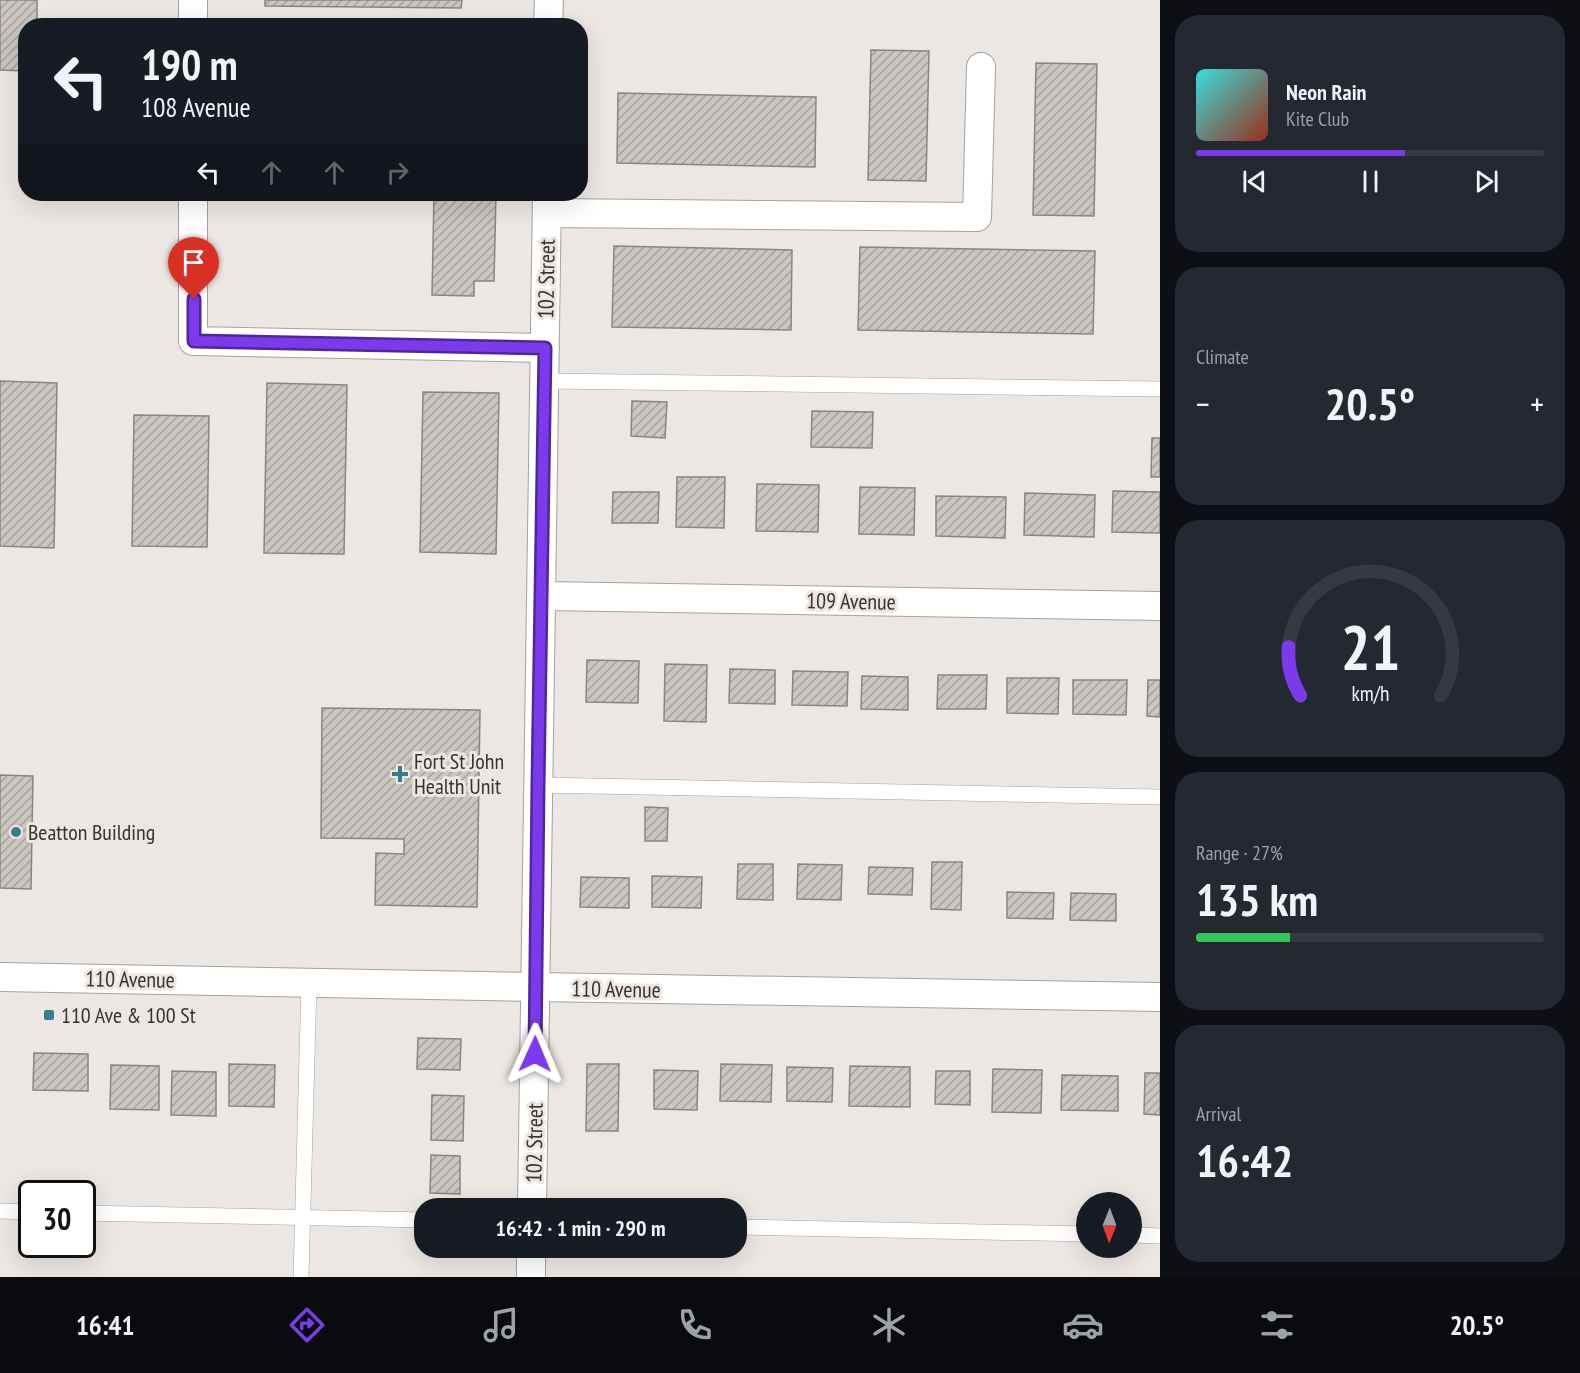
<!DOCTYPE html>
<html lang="en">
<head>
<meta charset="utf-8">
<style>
  :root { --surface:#171b24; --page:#242831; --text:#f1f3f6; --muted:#9ea1a6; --line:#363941; --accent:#7c3aed }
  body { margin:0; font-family:"PT Sans Narrow",sans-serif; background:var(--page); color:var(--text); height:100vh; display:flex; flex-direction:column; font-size:22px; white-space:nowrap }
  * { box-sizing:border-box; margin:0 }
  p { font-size:20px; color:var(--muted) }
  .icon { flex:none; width:33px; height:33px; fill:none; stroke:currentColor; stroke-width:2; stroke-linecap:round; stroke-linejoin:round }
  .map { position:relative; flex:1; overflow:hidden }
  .panel { display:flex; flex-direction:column; gap:15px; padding:15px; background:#0d0f14; width:420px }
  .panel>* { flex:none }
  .guide { position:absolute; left:18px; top:18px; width:570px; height:183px; border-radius:24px; box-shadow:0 6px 24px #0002; background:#171b24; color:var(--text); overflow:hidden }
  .needle { width:39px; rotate:181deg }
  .controls { position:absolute; left:1076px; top:1192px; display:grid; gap:12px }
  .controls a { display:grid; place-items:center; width:66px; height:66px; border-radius:50%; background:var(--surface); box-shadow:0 6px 24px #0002; font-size:30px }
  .speed { position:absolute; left:18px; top:1180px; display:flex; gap:12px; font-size:30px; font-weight:700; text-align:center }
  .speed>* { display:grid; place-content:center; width:78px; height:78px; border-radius:50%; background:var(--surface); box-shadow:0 6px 24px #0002; line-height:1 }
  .speed .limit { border:3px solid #111; border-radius:9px; background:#fff; color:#111 }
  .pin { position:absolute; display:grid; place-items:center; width:51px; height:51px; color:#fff; margin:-62px -26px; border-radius:50% 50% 50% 0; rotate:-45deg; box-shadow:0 0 6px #0007 }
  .pin .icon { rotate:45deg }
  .me { position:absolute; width:66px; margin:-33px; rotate:1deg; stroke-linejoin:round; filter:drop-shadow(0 0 4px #0008) }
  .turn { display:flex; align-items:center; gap:21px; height:126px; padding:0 24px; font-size:27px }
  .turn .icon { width:78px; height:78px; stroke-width:2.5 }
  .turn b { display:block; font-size:42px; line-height:51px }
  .lanes { display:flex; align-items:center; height:57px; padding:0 24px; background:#0003; justify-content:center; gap:30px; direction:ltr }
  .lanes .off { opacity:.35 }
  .big { font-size:45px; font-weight:700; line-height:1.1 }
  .panel .card { flex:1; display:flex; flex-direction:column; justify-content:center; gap:9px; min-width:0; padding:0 21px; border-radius:24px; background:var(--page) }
  .panel .dial { align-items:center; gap:0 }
  .dial svg { height:156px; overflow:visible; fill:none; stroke:var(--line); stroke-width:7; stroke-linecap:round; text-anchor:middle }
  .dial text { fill:var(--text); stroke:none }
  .song { display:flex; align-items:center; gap:18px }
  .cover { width:72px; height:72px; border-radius:9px; background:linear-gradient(135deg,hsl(180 70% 55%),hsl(10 70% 35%)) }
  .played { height:6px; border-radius:3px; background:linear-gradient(90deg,var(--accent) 60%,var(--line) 60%) }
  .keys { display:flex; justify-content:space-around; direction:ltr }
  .heat { display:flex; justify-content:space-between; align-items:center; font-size:33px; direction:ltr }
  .charge { height:9px; border-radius:4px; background:linear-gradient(90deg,#34c759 27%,var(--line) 0) }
  .trip { position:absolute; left:414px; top:1198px; width:333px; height:60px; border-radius:24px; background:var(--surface); box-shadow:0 6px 24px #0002; font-weight:700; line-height:60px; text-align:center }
  .tab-bar { display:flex; height:96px; justify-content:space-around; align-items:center; background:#090b0e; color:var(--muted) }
  .tab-bar .icon { width:42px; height:42px }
  .tab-bar .on { color:var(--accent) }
  .tab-bar b { font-size:27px; color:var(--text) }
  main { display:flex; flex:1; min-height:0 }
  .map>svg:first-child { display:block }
  .building { fill:url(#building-hatch); stroke:#8a8581; stroke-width:1.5 }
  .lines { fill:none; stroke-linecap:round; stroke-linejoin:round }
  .service-casing { stroke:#a6a19d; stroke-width:16 }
  .minor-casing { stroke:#a6a19d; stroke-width:30 }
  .service { stroke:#fff; stroke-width:15 }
  .minor { stroke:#fff; stroke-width:28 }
  .route-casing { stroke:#51269a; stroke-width:15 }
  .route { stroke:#7c3aed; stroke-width:10 }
  .poi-dot { fill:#377e88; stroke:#ede7e3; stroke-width:2 }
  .labels { text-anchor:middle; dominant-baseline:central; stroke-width:6; stroke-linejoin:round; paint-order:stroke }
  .street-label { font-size:22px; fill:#353331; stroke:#ede7e3 }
  .poi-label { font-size:22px; fill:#353331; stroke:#ede7e3; text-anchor:start }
</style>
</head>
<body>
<main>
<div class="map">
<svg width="1160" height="1277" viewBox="0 0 1160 1277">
  <defs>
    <pattern id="building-hatch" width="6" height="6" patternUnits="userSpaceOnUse" patternTransform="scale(1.5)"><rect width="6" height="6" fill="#ccc6c2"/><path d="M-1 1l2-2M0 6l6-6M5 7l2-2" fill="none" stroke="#a6a19e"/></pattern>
  </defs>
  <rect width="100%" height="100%" fill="#ede7e3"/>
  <path class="building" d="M 0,0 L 37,0 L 37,26 L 26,26 L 26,71 L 0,70 Z
    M 265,0 L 462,0 L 461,8 L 265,6 Z
    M 871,50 L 929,51 L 926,181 L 868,180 Z
    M 1036,63 L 1097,64 L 1094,216 L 1033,215 Z
    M 618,93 L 816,97 L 815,167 L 617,163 Z
    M 434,194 L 496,194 L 494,281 L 474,281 L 474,296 L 432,295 Z
    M 614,246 L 792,250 L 791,330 L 612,327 Z
    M 860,247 L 1095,251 L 1093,334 L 858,330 Z
    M 0,381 L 57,383 L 54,548 L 0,546 Z
    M 267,383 L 347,385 L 344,554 L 264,553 Z
    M 423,392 L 499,393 L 496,554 L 420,552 Z
    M 632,401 L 667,402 L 665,438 L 631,436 Z
    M 812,411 L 873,412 L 872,448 L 811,447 Z
    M 134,415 L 209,416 L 207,547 L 132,546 Z
    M 1152,438 L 1160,438 L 1160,477 L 1151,477 Z
    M 677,477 L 725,477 L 724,528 L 676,527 Z
    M 757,484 L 819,485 L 818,532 L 756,531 Z
    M 860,487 L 915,488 L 914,535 L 859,534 Z
    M 1113,491 L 1160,492 L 1160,533 L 1112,532 Z
    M 613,492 L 659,492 L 658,523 L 612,523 Z
    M 1025,493 L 1095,495 L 1094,537 L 1024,535 Z
    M 936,496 L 1006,497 L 1005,538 L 936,536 Z
    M 587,660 L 639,661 L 638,703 L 586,702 Z
    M 665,664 L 707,665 L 706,722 L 664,721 Z
    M 730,669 L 775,670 L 775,704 L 729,703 Z
    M 793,671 L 848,672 L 847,706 L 792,705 Z
    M 938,675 L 987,675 L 986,709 L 937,709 Z
    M 862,676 L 908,677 L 908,710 L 861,709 Z
    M 1007,678 L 1059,678 L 1058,714 L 1007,713 Z
    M 1073,680 L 1127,680 L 1126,715 L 1073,714 Z
    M 1148,680 L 1160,680 L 1160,717 L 1147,716 Z
    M 322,708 L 480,710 L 477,907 L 375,905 L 376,853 L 404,854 L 404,839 L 321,838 Z
    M 0,775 L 33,776 L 31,889 L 0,888 Z
    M 645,807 L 668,808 L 667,841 L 645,841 Z
    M 932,862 L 962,862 L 961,910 L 931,909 Z
    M 738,864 L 773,864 L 773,900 L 737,899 Z
    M 798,864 L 842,865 L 841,900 L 797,899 Z
    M 869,867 L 913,868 L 912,895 L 868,894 Z
    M 652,876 L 702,877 L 701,908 L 652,907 Z
    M 581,877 L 629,878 L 629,908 L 580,907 Z
    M 1007,892 L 1054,893 L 1053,919 L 1007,918 Z
    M 1071,893 L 1116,894 L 1116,921 L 1070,920 Z
    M 418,1038 L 461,1039 L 460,1070 L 417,1069 Z
    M 34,1053 L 88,1054 L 88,1091 L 33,1090 Z
    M 229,1064 L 275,1065 L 274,1107 L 229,1106 Z
    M 587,1064 L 619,1064 L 618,1131 L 586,1131 Z
    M 721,1064 L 772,1065 L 771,1102 L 720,1101 Z
    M 111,1065 L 159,1066 L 159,1110 L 110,1109 Z
    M 850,1066 L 910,1067 L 910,1107 L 849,1106 Z
    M 787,1067 L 833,1068 L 832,1102 L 787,1101 Z
    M 993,1069 L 1042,1070 L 1041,1113 L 992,1112 Z
    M 654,1070 L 698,1071 L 697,1110 L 654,1109 Z
    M 172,1071 L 216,1072 L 216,1116 L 171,1115 Z
    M 936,1071 L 970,1071 L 970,1105 L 935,1104 Z
    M 1145,1073 L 1160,1073 L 1160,1115 L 1144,1114 Z
    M 1062,1075 L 1118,1076 L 1118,1111 L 1061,1110 Z
    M 432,1095 L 464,1096 L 463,1141 L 431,1140 Z
    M 431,1155 L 460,1156 L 460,1194 L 430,1193 Z"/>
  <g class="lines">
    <defs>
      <path id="service" d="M 545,381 L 1160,389
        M 538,785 L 1160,797
        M 0,1211 L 32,1212
        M 82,1213 L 424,1220
        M 736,1227 L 1086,1234
        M 1131,1235 L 1160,1236
        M 301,1277 L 309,983"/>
      <path id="minor" d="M 193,0 L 193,26
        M 548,26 L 549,0
        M 193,194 L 193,341 L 545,348
        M 547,213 L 977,217 L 981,67
        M 542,596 L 1160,606
        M 0,977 L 537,987 L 1160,997
        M 532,1209 L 547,194
        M 531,1277 L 531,1248"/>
    </defs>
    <use href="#service" class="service-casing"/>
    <use href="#minor" class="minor-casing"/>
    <use href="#service" class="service"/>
    <use href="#minor" class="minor"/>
  </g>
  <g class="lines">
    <defs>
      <path id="route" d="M 194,299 L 194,341 L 545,348 L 538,785 L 535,1054"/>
    </defs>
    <use href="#route" class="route-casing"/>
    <use href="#route" class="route"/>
  </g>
  <g class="poi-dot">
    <path d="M397 765h6v6h6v6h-6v6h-6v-6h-6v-6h6z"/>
    <circle cx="16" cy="832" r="6"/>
    <rect x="43" y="1009" width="12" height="12" rx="3"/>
  </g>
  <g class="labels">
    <g class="street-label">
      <text transform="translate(546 279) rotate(-89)">102 Street</text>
      <text transform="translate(851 601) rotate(1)">109 Avenue</text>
      <text transform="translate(130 979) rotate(1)">110 Avenue</text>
      <text transform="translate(616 989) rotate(1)">110 Avenue</text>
      <text transform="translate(534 1143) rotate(-89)">102 Street</text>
    </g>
    <g class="poi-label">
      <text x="414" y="761">Fort St John<tspan x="414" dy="25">Health Unit</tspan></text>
      <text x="28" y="832">Beatton Building</text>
      <text x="61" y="1015">110 Ave &amp; 100 St</text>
    </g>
  </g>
</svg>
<div class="controls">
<a><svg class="needle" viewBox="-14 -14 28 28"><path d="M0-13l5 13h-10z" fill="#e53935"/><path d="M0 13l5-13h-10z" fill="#9ea1a6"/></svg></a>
</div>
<div class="speed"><div class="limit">30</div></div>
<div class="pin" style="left:194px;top:299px;background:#d93025"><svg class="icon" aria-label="arrive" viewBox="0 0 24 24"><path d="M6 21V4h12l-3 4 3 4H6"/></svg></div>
<svg class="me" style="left:535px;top:1054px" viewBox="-20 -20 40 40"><path d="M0-17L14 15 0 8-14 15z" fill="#7c3aed" stroke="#fff" stroke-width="4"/></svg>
<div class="trip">16:42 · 1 min · 290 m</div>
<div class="guide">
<div class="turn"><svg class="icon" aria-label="left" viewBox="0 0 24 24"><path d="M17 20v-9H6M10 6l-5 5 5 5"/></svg><div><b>190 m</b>108 Avenue</div></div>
<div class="lanes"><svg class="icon" aria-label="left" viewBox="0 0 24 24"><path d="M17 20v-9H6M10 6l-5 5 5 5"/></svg><svg class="icon off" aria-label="ahead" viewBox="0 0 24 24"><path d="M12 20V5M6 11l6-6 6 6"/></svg><svg class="icon off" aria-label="ahead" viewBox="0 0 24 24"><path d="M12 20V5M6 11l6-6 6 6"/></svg><svg class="icon off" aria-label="right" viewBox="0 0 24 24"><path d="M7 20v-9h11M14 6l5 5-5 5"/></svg></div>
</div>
</div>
<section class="panel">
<div class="card">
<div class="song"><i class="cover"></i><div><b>Neon Rain</b><p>Kite Club</p></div></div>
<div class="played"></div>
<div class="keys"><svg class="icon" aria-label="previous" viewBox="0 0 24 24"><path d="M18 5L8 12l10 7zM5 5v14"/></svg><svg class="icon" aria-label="pause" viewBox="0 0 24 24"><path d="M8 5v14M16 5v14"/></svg><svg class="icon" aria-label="next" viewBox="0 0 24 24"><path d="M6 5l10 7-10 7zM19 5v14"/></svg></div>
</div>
<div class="card"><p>Climate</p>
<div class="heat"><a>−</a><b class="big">20.5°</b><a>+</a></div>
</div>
<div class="card dial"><svg viewBox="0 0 100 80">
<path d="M14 69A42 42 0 1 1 86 69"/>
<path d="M14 69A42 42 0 0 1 8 44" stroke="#7c3aed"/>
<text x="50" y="56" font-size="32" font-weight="700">21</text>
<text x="50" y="72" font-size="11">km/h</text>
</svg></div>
<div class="card"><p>Range · 27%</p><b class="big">135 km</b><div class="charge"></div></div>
<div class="card"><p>Arrival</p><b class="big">16:42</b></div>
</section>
</main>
<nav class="tab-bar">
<b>16:41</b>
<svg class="icon on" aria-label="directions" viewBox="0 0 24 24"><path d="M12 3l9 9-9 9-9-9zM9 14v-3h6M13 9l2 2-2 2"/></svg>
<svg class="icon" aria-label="music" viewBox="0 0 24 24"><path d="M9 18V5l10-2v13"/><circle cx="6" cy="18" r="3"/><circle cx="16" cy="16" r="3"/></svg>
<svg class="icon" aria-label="phone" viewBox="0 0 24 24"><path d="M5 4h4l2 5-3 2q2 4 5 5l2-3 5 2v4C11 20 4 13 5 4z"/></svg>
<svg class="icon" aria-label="climate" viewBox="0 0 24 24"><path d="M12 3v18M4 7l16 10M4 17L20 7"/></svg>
<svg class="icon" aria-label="car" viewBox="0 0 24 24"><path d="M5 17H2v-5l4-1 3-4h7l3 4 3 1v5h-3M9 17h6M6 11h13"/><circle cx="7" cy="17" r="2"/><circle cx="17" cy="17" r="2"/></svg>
<svg class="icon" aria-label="filters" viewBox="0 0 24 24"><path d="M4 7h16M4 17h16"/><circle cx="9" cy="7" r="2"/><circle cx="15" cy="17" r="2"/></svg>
<b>20.5°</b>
</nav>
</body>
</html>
